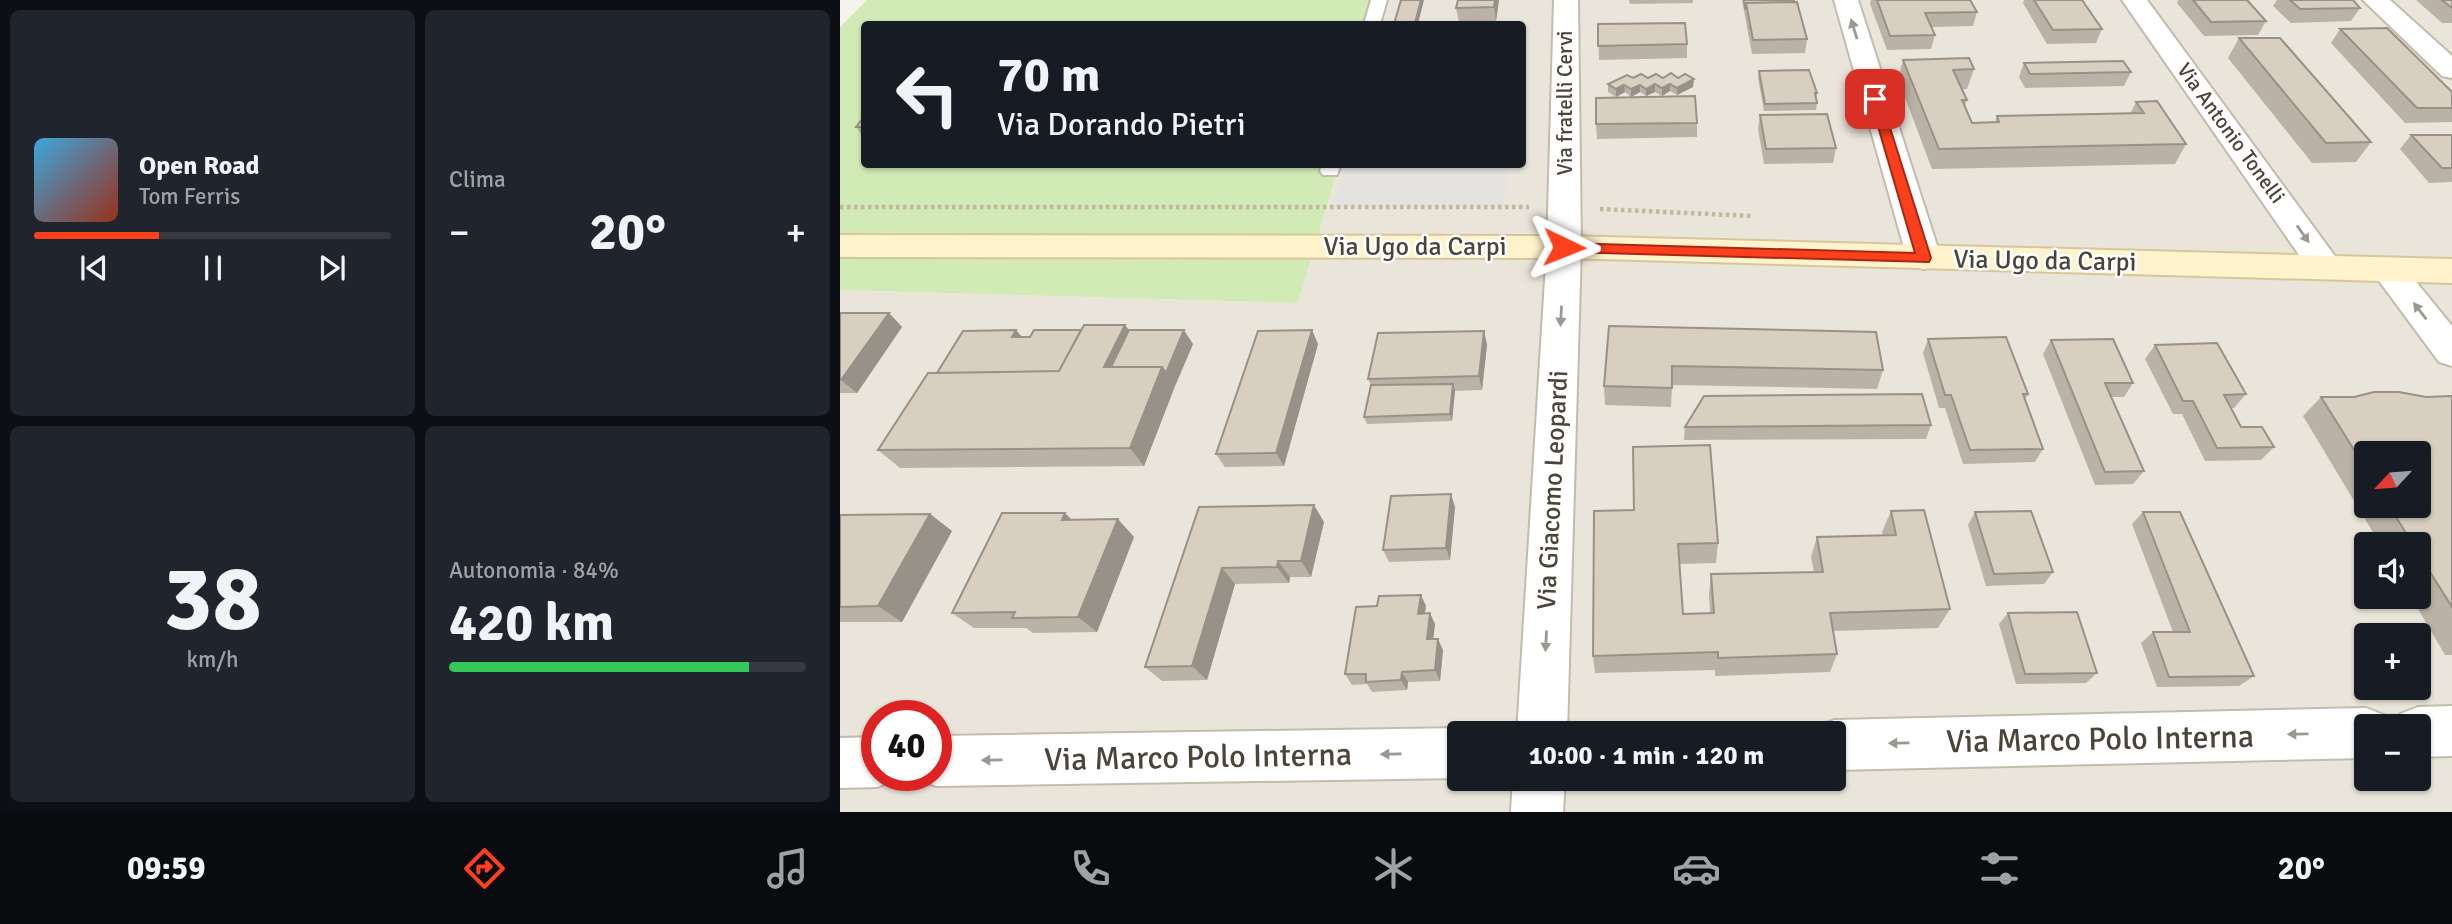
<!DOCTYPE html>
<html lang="it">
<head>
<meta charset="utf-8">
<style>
  :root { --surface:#171b24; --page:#20242c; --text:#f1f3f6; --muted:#9ea1a6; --line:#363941; --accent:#fc3f1d }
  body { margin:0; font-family:Signika,sans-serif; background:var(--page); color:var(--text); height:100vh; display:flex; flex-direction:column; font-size:26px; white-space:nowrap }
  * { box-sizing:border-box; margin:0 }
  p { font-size:23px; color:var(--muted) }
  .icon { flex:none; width:38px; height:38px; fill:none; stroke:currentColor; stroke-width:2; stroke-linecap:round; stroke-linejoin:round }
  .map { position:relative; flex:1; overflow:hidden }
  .details { display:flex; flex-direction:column; gap:10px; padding:10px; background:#0d0f14; width:840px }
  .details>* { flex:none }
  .guide { position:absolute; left:21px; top:21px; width:665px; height:147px; border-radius:7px; box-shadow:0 2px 5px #0004; background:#171b24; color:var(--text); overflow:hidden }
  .needle { width:46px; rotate:244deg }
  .tools { position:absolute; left:1514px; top:441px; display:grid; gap:14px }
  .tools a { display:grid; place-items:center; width:77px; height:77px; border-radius:7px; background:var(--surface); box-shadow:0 2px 5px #0004; font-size:35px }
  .speed { position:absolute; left:21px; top:700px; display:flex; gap:14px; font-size:35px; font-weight:700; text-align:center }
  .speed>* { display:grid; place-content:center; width:91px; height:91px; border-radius:50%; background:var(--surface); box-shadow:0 2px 5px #0004; line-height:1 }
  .speed .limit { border:10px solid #d22; background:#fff; color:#111 }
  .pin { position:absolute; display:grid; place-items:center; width:60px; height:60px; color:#fff; margin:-30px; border-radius:14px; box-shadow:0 4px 10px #0006 }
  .me { position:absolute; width:77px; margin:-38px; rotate:92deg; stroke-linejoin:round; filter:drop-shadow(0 0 5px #0008) }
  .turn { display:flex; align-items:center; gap:24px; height:147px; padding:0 21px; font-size:32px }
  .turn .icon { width:91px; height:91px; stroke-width:2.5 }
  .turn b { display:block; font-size:49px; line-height:60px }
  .big { font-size:52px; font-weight:800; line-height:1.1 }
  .details .widget { flex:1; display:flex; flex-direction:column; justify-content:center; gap:10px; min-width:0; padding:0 24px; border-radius:10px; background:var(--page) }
  .details .dial { align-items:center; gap:0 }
  .dial b { font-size:91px; line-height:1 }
  .song { display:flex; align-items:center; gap:21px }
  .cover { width:84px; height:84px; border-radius:10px; background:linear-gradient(135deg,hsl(200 70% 55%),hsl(10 70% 35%)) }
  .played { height:7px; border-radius:4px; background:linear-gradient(90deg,var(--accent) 35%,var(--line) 35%) }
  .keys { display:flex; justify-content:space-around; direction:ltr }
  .heat { display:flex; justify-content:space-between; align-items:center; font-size:38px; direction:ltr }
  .charge { height:10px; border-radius:5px; background:linear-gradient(90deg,#34c759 84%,var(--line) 0) }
  .details .tiles { flex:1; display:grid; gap:10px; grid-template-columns:repeat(2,1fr) }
  .trip { position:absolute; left:607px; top:721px; width:399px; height:70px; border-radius:7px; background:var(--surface); box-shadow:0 2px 5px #0004; font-weight:800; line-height:70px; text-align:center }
  .tab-bar { display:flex; height:112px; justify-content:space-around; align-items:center; background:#090b0e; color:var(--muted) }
  .tab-bar .icon { width:49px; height:49px }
  .tab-bar .active { color:var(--accent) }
  .tab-bar b { font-size:32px; color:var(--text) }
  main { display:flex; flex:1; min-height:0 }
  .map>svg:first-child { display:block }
  .residential { fill:#eae5da; fill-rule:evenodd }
  .green { fill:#d2eab5 }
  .parking { fill:#e5e3e0 }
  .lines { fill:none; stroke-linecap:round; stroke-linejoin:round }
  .lane-casing { stroke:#c2bbae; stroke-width:4 }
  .street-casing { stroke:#c2bbae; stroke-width:4 }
  .secondary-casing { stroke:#d6c79b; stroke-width:4 }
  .path { stroke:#c4b79f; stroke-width:4.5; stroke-dasharray:3.5 3.5; stroke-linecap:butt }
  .lane { fill:#fff; fill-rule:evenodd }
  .street { fill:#fff; fill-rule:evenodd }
  .secondary { fill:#fff3cd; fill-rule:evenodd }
  .wall { fill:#bab2a6; fill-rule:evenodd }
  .shaded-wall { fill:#979187 }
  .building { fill:#d8cfc1; stroke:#979187; stroke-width:2 }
  .oneway { fill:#9c9892 }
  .route { fill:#fc3f1d; stroke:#a42913; stroke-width:2 }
  .labels { text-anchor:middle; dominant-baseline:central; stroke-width:5; stroke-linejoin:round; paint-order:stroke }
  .far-street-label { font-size:21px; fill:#4b4439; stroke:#fff }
  .street-label { font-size:26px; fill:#4b4439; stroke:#fff }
  .near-street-label { font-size:32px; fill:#4b4439; stroke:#fff }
</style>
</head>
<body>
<main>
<section class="details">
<div class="tiles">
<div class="widget">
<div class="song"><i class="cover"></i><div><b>Open Road</b><p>Tom Ferris</p></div></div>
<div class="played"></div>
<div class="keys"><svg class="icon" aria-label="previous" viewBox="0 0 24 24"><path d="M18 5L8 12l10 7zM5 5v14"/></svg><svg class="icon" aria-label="pause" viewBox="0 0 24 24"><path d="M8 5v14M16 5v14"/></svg><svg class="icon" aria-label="next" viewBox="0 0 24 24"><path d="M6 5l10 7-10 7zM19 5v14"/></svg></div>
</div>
<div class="widget"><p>Clima</p>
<div class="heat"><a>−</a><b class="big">20°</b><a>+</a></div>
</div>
<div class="widget dial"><b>38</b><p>km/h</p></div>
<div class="widget"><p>Autonomia · 84%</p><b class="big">420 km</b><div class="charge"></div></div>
</div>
</section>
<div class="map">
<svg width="1612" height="812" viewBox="0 0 1612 812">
  <rect width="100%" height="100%" fill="#f6f3ec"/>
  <path class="residential" d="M 549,0 L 1612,0 L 1612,812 L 0,812 L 0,290 L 458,303 L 499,165 L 682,164 L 682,24 L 541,24 ZM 1526,453 L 1578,453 L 1578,506 L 1526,506 ZM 1526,544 L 1578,544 L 1578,597 L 1526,597 ZM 1526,635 L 1578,635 L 1578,688 L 1526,688 ZM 37,716 L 96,716 L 96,775 L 37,775 ZM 1526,726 L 1578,726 L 1578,779 L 1526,779 ZM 620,733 L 994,733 L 994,779 L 620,779 Z"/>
  <path class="green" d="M 27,0 L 549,0 L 541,24 L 24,24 L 24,164 L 499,165 L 458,303 L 0,290 L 0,27 Z"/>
  <path class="parking" d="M 506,165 L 506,164 L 670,165 L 664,206 L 493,207 Z"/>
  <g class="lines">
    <defs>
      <path id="lane" d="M 531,0 L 547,0 L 540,24 L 524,24 Z
        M 482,164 L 501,164 L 497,175 L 483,175 L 480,171 Z"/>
      <path id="street" d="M 714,0 L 738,0 L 741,247 L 727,733 L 677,733 L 707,247 Z
        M 994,0 L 1018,0 L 1101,258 L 1096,266 L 1084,269 L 1072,266 L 1067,258 Z
        M 1282,0 L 1307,0 L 1497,259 L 1502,267 L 1497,275 L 1485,279 L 1473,275 Z
        M 1523,0 L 1550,0 L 1612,56 L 1612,78 L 1602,76 Z
        M 1548,258 L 1560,262 L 1612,326 L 1612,366 L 1599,362 L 1531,270 L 1536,262 Z
        M 1612,706 L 1612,756 L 1578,757 L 1578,726 L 1556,726 L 1560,714 L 1578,707 Z
        M 1526,708 L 1544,715 L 1548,726 L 1526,726 L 1526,758 L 994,770 L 994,733 L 974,733 L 976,727 L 994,720 Z
        M 620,728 L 633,733 L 620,733 L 620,778 L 96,786 L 78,779 L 77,775 L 96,775 L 96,736 Z
        M 37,737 L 37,775 L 57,775 L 55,780 L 37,787 L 0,788 L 0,738 Z
        M 673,779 L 725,779 L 723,812 L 671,812 Z"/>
      <path id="secondary" d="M 0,235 L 724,236 L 1612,259 L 1612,283 L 724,258 L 0,257 Z"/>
    </defs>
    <use href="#lane" class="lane-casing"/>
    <use href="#street" class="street-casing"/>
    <use href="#secondary" class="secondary-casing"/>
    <path class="path" d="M 0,207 L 689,207
      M 760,209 L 912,216"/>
    <use href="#lane" class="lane"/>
    <use href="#street" class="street"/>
    <use href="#secondary" class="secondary"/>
  </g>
  <path class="wall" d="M 659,0 L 656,21 L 619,22 L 616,8 Z
    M 789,0 L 853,0 L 853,3 L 790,4 Z
    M 902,0 L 954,0 L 967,39 L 965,53 L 912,54 Z
    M 1031,0 L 1130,0 L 1137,12 L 1133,26 L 1092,27 L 1095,35 L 1091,49 L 1047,50 L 1030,4 Z
    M 1184,0 L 1242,0 L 1262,29 L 1256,43 L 1207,44 L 1183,3 Z
    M 1338,0 L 1407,0 L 1426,21 L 1418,35 L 1364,36 L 1337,3 Z
    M 1437,0 L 1513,0 L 1520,8 L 1511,21 L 1451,23 L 1433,6 Z
    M 1576,0 L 1612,0 L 1612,23 L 1602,23 Z
    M 758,24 L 847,44 L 847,58 L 759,60 Z
    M 1500,29 L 1612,92 L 1612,122 L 1565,123 L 1491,43 Z
    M 1399,38 L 1531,142 L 1516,162 L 1472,163 L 1388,58 Z
    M 1063,60 L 1134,69 L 1127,89 L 1122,89 L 1127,100 L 1125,106 L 1132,123 L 1155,122 L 1157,116 L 1290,114 L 1296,102 L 1346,144 L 1335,164 L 1092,169 L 1058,79 Z
    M 1184,63 L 1291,72 L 1284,86 L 1185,88 L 1179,77 Z
    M 919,71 L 977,93 L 976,98 L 977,103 L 976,110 L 924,111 L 918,78 Z
    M 793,78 L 823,78 L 853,87 L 837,95 L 830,91 L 822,96 L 815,92 L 806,96 L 800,92 L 791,97 L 785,92 L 776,97 L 768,92 L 768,84 Z
    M 920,115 L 996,148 L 993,163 L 924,164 L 918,129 Z
    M 24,117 L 24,138 L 16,127 Z
    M 857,123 L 857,137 L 757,139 L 756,124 Z
    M 1571,135 L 1612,135 L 1612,182 L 1589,183 L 1560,149 Z
    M 0,313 L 49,313 L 62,327 L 17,393 L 0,393 Z
    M 285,325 L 289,330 L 353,344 L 335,386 L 304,466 L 60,468 L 38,450 L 97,373 L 182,337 L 190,337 Z
    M 769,326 L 1043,370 L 1037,389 L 832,385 L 831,407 L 765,405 L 764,386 Z
    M 644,331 L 647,345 L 642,390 L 615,391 L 612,421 L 527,424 L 524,417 L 531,385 L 528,379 Z
    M 1088,339 L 1188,394 L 1185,400 L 1203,449 L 1195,462 L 1123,464 L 1105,408 L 1099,408 L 1083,353 Z
    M 1211,340 L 1293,383 L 1284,397 L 1271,397 L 1304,471 L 1293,484 L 1255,485 L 1203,354 Z
    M 478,344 L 444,466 L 385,467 L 376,454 Z
    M 1315,345 L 1406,394 L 1394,408 L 1391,408 L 1401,427 L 1434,447 L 1421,460 L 1365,461 L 1342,414 L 1333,414 L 1305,359 Z
    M 1612,396 L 1612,655 L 1605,655 L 1571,597 L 1578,597 L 1578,544 L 1540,544 L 1463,416 L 1481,397 L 1586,397 ZM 1526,453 L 1578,506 L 1526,506 Z
    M 1091,425 L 1086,439 L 844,440 L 845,427 Z
    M 359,507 L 484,522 L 471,577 L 450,577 L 449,583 L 395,584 L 367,680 L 322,681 L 305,667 Z
    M 615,507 L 610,560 L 549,562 L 543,550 Z
    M 754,511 L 878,543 L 876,563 L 840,564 L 843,614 L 870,613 L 869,594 L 871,574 L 974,572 L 971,557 L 977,537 L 1043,535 L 1042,532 L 1051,511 L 1110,609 L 1098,628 L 993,631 L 997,654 L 990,672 L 875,676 L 875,670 L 755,673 L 753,656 Z
    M 1135,512 L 1213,572 L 1204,584 L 1146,586 L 1128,525 Z
    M 1303,512 L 1414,676 L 1399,686 L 1317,687 L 1301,643 L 1313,632 L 1333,632 L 1292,524 Z
    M 90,514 L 112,531 L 62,622 L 0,622 L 0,515 Z
    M 294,537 L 257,632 L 193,633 L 186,628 L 134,628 L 112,613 Z
    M 586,606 L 585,613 L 595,624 L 593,639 L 603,650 L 600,681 L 568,682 L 567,690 L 532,692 L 527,684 L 512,685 L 505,674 Z
    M 1168,613 L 1257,673 L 1246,683 L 1176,684 L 1159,624 Z"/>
  <path class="shaded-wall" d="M 581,0 L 584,0 L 578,24 L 575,24 Z
    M 655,0 L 659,0 L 656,21 L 654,7 Z
    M 854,79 L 853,87 L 837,95 L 837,88 Z
    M 815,84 L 815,92 L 806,96 L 806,89 Z
    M 830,84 L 830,91 L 822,96 L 822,88 Z
    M 784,85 L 785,92 L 776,97 L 776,89 Z
    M 800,85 L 800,92 L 791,97 L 791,89 Z
    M 49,313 L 62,327 L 17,393 L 1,380 Z
    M 285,325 L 298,344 L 285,372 L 264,367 Z
    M 176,330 L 188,344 L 172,337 Z
    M 344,330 L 353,344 L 335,386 L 304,466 L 290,448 L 322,367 Z
    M 472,330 L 478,344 L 444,466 L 436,453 Z
    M 644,331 L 647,345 L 642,390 L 639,376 Z
    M 613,384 L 615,391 L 612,421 L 610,414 Z
    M 611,494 L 615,507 L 610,560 L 606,548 Z
    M 474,505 L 484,522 L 471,577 L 461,561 Z
    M 225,513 L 242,530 L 222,520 Z
    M 90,514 L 112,531 L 62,622 L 38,606 Z
    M 278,519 L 294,537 L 257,632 L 238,617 Z
    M 438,561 L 450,577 L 449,583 L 437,567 Z
    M 382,568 L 395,584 L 367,680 L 352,666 Z
    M 581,595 L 586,606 L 583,625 L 578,614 Z
    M 590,613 L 595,624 L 592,650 L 587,639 Z
    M 598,639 L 603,650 L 600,681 L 595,670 Z
    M 562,672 L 568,682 L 567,690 L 561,680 Z"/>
  <path class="building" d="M 561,0 L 581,0 L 575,23 L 554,24 Z
    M 618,0 L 655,0 L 654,7 L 616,8 Z
    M 904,0 L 954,0 L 954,2 L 906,3 L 905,9 Z
    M 1037,0 L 1130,0 L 1137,12 L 1085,13 L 1095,35 L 1050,36 Z
    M 1194,0 L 1242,0 L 1262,29 L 1213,30 Z
    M 1353,0 L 1407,0 L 1426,21 L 1371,22 Z
    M 1450,0 L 1513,0 L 1520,8 L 1460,9 Z
    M 1602,0 L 1612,0 L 1612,8 Z
    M 957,2 L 967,39 L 913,40 L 906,3 Z
    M 845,23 L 847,44 L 758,46 L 758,24 Z
    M 1547,28 L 1612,92 L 1612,108 L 1577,108 L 1500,29 Z
    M 1399,38 L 1440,38 L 1531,142 L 1486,143 Z
    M 1129,58 L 1134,69 L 1113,70 L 1127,100 L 1122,100 L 1132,123 L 1159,122 L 1157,116 L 1304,113 L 1296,102 L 1317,101 L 1346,144 L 1099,149 L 1063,60 Z
    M 1283,61 L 1291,72 L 1190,74 L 1184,63 Z
    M 969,70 L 977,93 L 975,93 L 977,103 L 925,104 L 919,71 Z
    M 831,73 L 838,78 L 845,74 L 854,79 L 837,88 L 830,84 L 822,88 L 815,84 L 806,89 L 800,85 L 791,89 L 784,85 L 776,89 L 768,84 L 787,75 L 793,78 L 801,74 L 808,78 L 816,74 L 823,78 Z
    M 855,96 L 857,123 L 756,124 L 756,98 Z
    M 987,114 L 996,148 L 926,149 L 920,115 Z
    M 24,117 L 24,127 L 16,127 Z
    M 1571,135 L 1612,135 L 1612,168 L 1602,168 Z
    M 0,313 L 49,313 L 1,380 L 0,380 Z
    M 244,325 L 285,325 L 264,367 L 322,367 L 290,448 L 38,450 L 88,373 L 219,371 Z
    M 769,326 L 1036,332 L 1043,370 L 832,366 L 832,388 L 764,386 Z
    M 176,330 L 172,337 L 190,337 L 194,330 L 241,330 L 219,371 L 97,373 L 123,331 Z
    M 289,330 L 344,330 L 326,373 L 322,367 L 271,367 Z
    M 472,330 L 436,453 L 376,454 L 418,331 Z
    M 644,331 L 639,376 L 528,379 L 538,333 Z
    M 1166,337 L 1188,394 L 1183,394 L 1203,449 L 1130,450 L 1111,395 L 1105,395 L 1088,339 Z
    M 1273,339 L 1293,383 L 1265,383 L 1304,471 L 1265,472 L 1211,340 Z
    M 1377,343 L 1406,394 L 1384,395 L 1401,427 L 1422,427 L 1434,447 L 1377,448 L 1353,401 L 1343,401 L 1315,345 Z
    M 613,384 L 610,414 L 524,417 L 531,385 Z
    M 1534,392 L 1559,392 L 1586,397 L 1612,396 L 1612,607 L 1578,553 L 1578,544 L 1573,544 L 1549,506 L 1578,506 L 1578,453 L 1526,453 L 1526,469 L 1481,397 L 1514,397 Z
    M 1082,394 L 1091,425 L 845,427 L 864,396 Z
    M 870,445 L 878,543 L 838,544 L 843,614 L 874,613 L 871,574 L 983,572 L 977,537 L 1056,535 L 1051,511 L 1084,510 L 1110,609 L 990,613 L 997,654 L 878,658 L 878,652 L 753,656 L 754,511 L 794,510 L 793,447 Z
    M 611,494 L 606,548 L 543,550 L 551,496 Z
    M 474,505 L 461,561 L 438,561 L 437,567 L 382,568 L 352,666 L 305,667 L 359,507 Z
    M 1191,511 L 1213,572 L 1154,574 L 1135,512 Z
    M 1303,512 L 1340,512 L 1414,676 L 1329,677 L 1313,632 L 1350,632 Z
    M 162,513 L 225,513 L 222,520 L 278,519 L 238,617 L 172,618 L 175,612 L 112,613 Z
    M 90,514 L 38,606 L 0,607 L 0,515 Z
    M 581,595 L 578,614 L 590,613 L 587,639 L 598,639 L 595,670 L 562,672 L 561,680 L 526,682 L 526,674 L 505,674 L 516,607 L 537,606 L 539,596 Z
    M 1237,612 L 1257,673 L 1185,674 L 1168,613 Z"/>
  <defs><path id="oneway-solid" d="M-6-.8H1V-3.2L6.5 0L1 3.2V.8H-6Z" transform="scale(1.75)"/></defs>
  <g class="oneway">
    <use href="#oneway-solid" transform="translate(1014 29) rotate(-107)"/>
    <use href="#oneway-solid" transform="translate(1463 234) rotate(55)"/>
    <use href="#oneway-solid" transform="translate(1580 311) rotate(-128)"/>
    <use href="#oneway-solid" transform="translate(721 316) rotate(93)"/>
    <use href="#oneway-solid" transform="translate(706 641) rotate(93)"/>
    <use href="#oneway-solid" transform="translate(1458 734) rotate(179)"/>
    <use href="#oneway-solid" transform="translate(1059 743) rotate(179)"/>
    <use href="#oneway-solid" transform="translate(551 754) rotate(179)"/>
    <use href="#oneway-solid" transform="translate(152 760) rotate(179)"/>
  </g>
  <path class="route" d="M 1031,97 L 1041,99 L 1091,258 L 1089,262 L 724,252 L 717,247 L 724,243 L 1075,253 L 1030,99 Z"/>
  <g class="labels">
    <g class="far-street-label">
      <text transform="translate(725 103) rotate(-90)">Via fratelli Cervi</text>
      <text transform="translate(1391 133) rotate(54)">Via Antonio Tonelli</text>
    </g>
    <g class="street-label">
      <text x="575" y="247">Via Ugo da Carpi</text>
      <text transform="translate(1205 261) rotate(1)">Via Ugo da Carpi</text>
      <text transform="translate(713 490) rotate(-87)">Via Giacomo Leopardi</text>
    </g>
    <g class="near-street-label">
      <text transform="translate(1260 739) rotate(-1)">Via Marco Polo Interna</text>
      <text transform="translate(358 757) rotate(-1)">Via Marco Polo Interna</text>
    </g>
  </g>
</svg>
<div class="tools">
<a><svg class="needle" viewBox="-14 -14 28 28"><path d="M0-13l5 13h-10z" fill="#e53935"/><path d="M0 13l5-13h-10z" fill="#9ea1a6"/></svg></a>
<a><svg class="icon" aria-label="sound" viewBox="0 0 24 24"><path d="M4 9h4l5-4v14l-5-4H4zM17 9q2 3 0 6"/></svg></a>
<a>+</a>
<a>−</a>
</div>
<div class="speed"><div class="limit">40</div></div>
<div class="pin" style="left:1035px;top:99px;background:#d93025"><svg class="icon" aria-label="arrive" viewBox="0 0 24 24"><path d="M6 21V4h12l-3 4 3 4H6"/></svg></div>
<svg class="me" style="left:724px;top:247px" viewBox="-20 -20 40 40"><path d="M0-17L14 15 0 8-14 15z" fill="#fc3f1d" stroke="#fff" stroke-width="4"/></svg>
<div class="trip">10:00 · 1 min · 120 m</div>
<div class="guide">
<div class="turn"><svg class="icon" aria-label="left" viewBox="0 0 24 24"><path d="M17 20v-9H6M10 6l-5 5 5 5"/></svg><div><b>70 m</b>Via Dorando Pietri</div></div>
</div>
</div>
</main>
<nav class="tab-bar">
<b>09:59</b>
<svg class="icon active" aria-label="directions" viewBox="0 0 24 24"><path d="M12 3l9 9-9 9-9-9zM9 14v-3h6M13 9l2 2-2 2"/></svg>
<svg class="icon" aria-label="music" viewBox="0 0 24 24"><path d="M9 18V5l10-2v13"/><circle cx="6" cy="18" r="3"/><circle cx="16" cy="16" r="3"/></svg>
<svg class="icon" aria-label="phone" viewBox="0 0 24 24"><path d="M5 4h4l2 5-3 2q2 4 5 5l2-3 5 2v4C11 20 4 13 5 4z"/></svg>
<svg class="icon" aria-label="climate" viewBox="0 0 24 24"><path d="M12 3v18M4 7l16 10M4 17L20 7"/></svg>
<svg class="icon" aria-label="car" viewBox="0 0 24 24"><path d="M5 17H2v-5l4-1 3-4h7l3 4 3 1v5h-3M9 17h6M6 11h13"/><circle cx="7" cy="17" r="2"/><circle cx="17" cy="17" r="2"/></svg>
<svg class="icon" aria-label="filters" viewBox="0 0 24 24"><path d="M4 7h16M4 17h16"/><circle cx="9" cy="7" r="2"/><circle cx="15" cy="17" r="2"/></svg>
<b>20°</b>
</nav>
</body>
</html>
